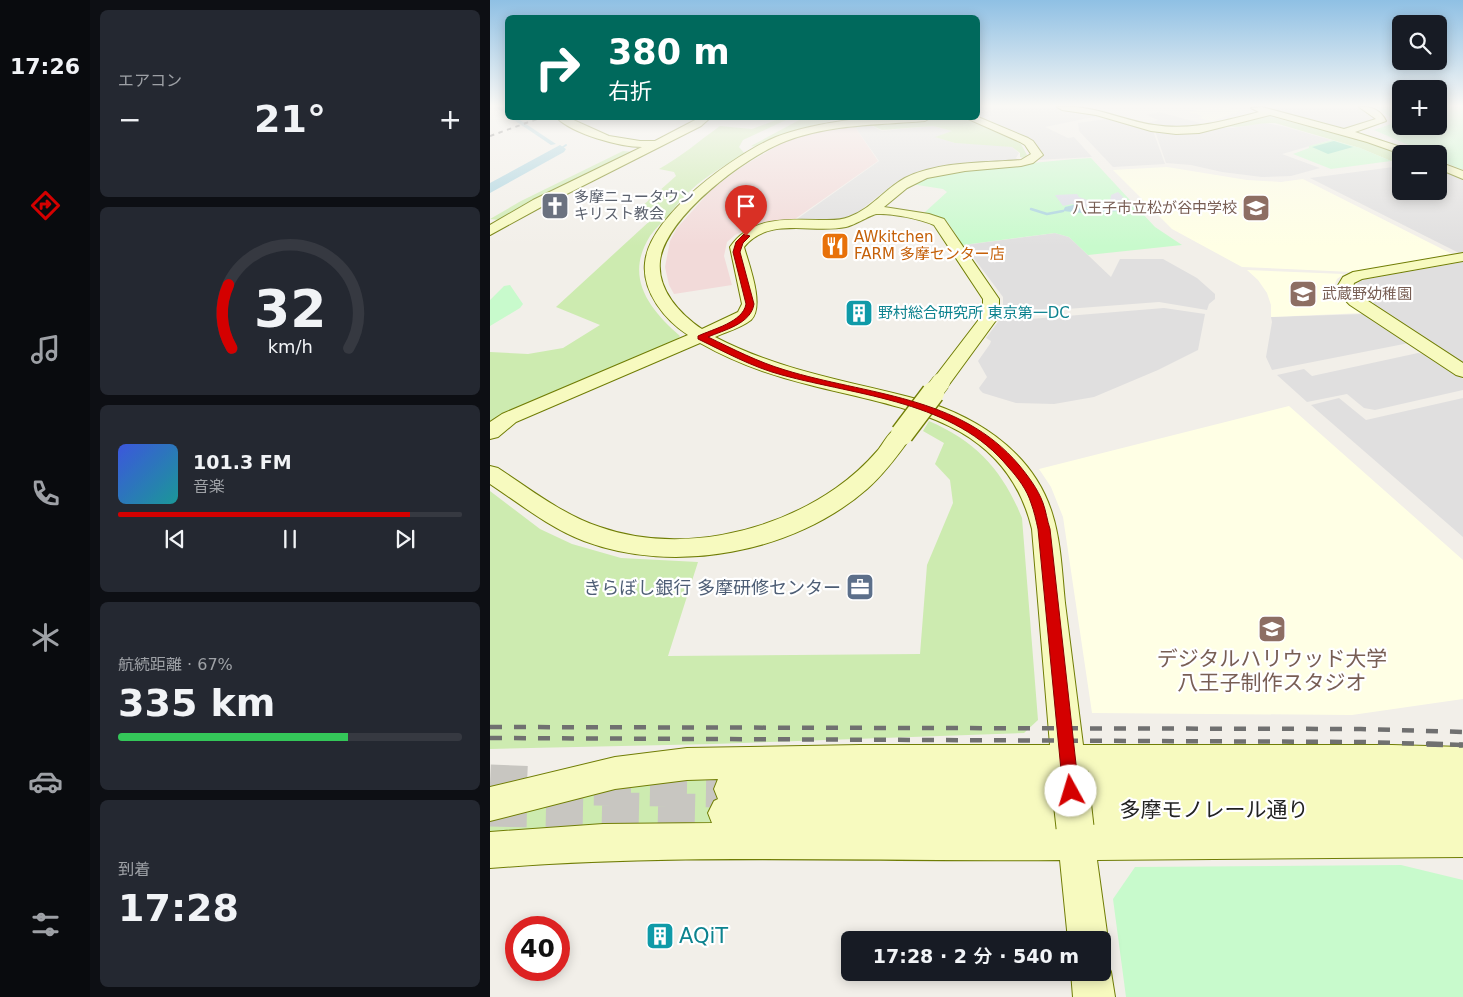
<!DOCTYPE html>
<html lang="ja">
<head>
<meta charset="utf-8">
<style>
  :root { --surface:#171b24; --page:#242831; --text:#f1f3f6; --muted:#9ea1a6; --line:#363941; --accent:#d40000 }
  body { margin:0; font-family:"DejaVu Sans","Noto Sans JP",sans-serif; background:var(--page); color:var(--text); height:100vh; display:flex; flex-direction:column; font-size:19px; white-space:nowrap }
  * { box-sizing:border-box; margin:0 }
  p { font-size:16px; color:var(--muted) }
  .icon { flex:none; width:28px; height:28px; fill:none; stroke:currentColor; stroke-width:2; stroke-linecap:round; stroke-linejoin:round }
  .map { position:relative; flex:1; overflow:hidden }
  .drawer { display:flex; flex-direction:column; gap:10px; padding:10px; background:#0d0f14; width:400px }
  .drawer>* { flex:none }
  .top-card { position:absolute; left:15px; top:15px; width:475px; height:105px; border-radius:8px; box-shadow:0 2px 12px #0003; background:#00695c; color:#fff; overflow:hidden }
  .fabs { position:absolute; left:902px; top:15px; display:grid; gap:10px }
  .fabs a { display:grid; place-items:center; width:55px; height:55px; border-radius:8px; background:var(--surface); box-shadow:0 2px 12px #0003; font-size:25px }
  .speed { position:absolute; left:15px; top:916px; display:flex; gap:10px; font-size:25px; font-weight:700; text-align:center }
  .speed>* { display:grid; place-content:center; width:65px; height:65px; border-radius:50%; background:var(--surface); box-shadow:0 2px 12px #0003; line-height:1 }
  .speed .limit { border:8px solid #d22; background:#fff; color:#111 }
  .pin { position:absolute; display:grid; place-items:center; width:42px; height:42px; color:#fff; margin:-51px -21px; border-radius:50% 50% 50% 0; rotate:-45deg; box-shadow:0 0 5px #0007 }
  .pin .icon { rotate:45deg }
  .me { position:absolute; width:55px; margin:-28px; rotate:354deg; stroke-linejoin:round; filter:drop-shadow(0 0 4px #0008) }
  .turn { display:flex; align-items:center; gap:18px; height:105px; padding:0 20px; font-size:22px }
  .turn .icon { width:65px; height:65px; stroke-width:2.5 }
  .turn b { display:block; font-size:35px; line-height:42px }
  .big { font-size:38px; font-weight:600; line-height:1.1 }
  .drawer .tile { flex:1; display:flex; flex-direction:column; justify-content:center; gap:8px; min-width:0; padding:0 18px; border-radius:8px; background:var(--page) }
  .drawer .dial { align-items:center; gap:0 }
  .dial svg { height:130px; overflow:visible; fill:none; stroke:var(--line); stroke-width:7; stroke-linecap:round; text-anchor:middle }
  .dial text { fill:var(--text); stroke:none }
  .song { display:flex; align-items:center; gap:15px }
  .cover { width:60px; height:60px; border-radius:8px; background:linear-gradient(135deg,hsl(230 70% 55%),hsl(180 70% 35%)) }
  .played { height:5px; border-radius:2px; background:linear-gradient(90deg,var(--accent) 85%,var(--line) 85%) }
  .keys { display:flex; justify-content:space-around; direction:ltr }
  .heat { display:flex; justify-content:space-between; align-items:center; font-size:28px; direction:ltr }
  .charge { height:8px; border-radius:4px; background:linear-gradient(90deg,#34c759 67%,var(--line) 0) }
  .trip { position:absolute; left:351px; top:931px; width:270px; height:50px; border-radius:8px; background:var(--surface); box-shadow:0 2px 12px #0003; font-weight:600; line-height:50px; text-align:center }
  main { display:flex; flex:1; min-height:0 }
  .tab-bar { display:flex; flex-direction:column; width:90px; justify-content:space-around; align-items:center; background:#090b0e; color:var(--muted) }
  .tab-bar .icon { width:35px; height:35px }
  .tab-bar .active { color:var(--accent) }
  .tab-bar b { font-size:22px; color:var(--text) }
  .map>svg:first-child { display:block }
  .residential { fill:#e0dfdf }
  .commercial { fill:#f2dad9 }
  .education { fill:#ffffe5 }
  .grass { fill:#cdebb0 }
  .park { fill:#c8facc }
  .pitch { fill:#88e0be }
  .plaza { fill:#dddde8 }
  .water { fill:#aad3df }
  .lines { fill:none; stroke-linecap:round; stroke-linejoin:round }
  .stream-far1 { stroke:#aad3df; stroke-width:2 }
  .stream { stroke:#aad3df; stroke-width:2.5 }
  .canal { fill:#aad3df; fill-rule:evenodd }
  .river { fill:#aad3df; fill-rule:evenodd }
  .secondary-tunnel { stroke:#c8c6c1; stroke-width:37; stroke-dasharray:37 19; stroke-linecap:butt }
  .secondary-casing { stroke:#707d05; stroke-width:2 }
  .secondary { fill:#f7fabf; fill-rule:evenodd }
  .rail-far2 { stroke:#707070; stroke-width:2; stroke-dasharray:4.5 4.5; stroke-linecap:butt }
  .rail-far1 { stroke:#707070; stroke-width:4.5; stroke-dasharray:12 12; stroke-linecap:butt }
  .rail { stroke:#707070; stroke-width:5.5; stroke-dasharray:16 16; stroke-linecap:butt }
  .secondary-bridge-far2-casing { stroke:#707d05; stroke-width:19; stroke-linecap:butt }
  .secondary-bridge-far1-casing { stroke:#707d05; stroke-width:25; stroke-linecap:butt }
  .secondary-bridge-casing { stroke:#707d05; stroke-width:39; stroke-linecap:butt }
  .secondary-bridge-far2 { stroke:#f7fabf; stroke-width:18 }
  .secondary-bridge-far1 { stroke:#f7fabf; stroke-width:22 }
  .secondary-bridge { stroke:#f7fabf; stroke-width:37 }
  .route { fill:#d40000; stroke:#8a0000 }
  .labels { text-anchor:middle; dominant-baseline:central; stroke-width:4.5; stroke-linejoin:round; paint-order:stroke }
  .far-worship-label { font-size:15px; fill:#5b616d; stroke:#fff; text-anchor:start }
  .far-education-label { font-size:15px; fill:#785e54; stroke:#fff; text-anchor:end }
  .far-food-label { font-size:15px; fill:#c56008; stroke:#fff; text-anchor:start }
  .far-culture-label { font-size:15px; fill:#0d838f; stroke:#fff; text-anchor:start }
  .service-label { font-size:18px; fill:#4e5e75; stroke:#fff; text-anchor:end }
  .near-education-label { font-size:21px; fill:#785e54; stroke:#fff }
  .near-street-label { font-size:21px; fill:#222; stroke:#fff }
  .near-culture-label { font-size:21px; fill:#0d838f; stroke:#fff; text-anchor:start }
</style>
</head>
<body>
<main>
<nav class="tab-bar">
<b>17:26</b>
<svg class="icon active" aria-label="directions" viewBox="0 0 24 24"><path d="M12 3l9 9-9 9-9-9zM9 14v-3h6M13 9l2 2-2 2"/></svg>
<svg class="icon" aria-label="music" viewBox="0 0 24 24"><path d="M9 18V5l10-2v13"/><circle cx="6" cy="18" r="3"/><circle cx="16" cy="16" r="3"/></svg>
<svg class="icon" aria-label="phone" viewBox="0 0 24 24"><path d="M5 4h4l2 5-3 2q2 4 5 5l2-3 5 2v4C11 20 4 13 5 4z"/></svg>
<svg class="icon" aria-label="climate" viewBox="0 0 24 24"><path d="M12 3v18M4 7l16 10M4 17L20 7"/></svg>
<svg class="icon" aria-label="car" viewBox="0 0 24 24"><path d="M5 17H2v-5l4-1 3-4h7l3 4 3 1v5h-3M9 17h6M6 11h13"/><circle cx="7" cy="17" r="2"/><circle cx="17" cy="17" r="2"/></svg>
<svg class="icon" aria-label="filters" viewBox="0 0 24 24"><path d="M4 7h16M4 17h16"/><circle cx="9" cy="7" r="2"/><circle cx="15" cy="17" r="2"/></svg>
</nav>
<section class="drawer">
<div class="tile"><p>エアコン</p>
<div class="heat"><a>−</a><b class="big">21°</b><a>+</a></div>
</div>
<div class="tile dial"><svg viewBox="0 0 100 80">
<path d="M14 69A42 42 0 1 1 86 69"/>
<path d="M14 69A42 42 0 0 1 12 30" stroke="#d40000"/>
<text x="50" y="56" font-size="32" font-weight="700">32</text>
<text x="50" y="72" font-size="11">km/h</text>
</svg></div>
<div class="tile">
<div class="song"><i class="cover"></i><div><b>101.3 FM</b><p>音楽</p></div></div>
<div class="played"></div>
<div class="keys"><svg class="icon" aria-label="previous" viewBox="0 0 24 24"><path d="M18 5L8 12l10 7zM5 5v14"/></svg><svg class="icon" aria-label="pause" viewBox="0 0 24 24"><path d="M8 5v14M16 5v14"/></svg><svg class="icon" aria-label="next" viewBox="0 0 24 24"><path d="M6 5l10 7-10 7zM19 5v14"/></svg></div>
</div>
<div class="tile"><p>航続距離 · 67%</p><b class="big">335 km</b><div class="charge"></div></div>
<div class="tile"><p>到着</p><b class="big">17:28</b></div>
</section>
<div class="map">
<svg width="973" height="997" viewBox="0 0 973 997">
  <rect width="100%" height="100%" fill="#f2efe9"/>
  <path class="residential" d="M 514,107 L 555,107 L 613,115 L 555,127 L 578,138 L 584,137 L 602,157 L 547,160 L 551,153 L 488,118 L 488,113 Z
    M 772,107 L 870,107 L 888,119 L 861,129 L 853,129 Z
    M 669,112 L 714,124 L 715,125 L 687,130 L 654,124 L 668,120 L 656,115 Z
    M 623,118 L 663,131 L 675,164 L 623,167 L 589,131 L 588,123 Z
    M 774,123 L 792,126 L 841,140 L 792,154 L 830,168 L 801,176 L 772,177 L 732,172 L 701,165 L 676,163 L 665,131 L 730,127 L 742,128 Z
    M 379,125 L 392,131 L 443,126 L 462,131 L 446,137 L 465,143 L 503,144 L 522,147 L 529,153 L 526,158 L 528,160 L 427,173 L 406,182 L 367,213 L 357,217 L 339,220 L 307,219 L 389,161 L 365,127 Z
    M 911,166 L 911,191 L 949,191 L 949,169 L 973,179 L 973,252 L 969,253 L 820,178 Z
    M 565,233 L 579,237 L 621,277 L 630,259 L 673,259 L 707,278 L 725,294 L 725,299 L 719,304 L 717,310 L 669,302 L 537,312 L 513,310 L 513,297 L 474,245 Z
    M 973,262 L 973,363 L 873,298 L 868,294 L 865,288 L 869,282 L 876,279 Z
    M 674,308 L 715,314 L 708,350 L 668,370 L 604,397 L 564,404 L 526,403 L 493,393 L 490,390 L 489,388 L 497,377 L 488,361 L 500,344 L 501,341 L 496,338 L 511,318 L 515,317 L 540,319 Z
    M 874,314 L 919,343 L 782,370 L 776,357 L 782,322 L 781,317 Z
    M 928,353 L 938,355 L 973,379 L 973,390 L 885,410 L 874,408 L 857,394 L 817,402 L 787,375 L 814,369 L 822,376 Z
    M 849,398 L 876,420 L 973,398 L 973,537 L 821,405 Z"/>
  <path class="commercial" d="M 365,127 L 388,161 L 305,219 L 270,224 L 245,235 L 237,242 L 234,256 L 242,285 L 184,294 L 179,285 L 175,267 L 180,241 L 187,228 L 222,189 L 250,168 L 297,140 L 322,133 Z"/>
  <path class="education" d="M 720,107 L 734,107 L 752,111 L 722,121 L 709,118 L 713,116 L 698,112 Z
    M 677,167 L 757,180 L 791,182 L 813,179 L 962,254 L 862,272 L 752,267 L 682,229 L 623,170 Z
    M 757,270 L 854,274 L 847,279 L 844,286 L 849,294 L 873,313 L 781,317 L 781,305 L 777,293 L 768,280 Z
    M 799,406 L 973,560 L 973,699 L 862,715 L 602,713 L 573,517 L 561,487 L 549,469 Z"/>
  <path class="grass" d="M 778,116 L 876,141 L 911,154 L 911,160 L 901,161 L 870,148 L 785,123 C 768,122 750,129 734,126 Z
    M 313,118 L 342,118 L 340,121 L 306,130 L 266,147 L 261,146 Z
    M 461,118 L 473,118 L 526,141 L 531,144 L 537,155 L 534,158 L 530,157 L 530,153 L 522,147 L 465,143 L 445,137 L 462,131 L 443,126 L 392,130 L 381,125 Z
    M 289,119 L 296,120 L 253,140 L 249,147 L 255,154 C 237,164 217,175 201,190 C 192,198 185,207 178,216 C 172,222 165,229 160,236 C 134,277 159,309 190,336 L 185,342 L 25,409 L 0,422 L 0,352 L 38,354 L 73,348 L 110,325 L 66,307 L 163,218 L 142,215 L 186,176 L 184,172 L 169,169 C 191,157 209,141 230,126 L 262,129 Z
    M 133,151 L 145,152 L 9,220 L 0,219 L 31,201 Z
    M 439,421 C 487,442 513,471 532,518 L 548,720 L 534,733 L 223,744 L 0,749 L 0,491 L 50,529 L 82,544 L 131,558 L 208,562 L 178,656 L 430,654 L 437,565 L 463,503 L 460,480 L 445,464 L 454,443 L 433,431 Z
    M 239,778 L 228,825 L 0,840 L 0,816 L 137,783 Z"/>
  <path class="park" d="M 886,107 L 911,107 L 911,126 L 949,126 L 949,107 L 973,107 L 973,170 L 951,161 L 955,160 L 949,158 L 949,154 L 939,154 L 884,130 L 901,124 L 903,119 Z
    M 842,140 L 870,148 L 901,161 L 841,169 L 803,154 L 819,148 L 819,146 Z
    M 601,158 L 665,227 L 692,245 L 598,255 L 579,237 L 565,233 L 473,245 L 457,221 L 434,213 L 457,192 L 453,189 L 421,184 C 446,173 473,171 500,168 C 534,164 567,160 601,158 Z
    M 20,285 L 33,304 L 30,308 L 0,326 L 0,300 L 14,286 Z
    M 911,865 L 973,880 L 973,997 L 636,997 L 623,899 L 645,867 Z"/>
  <path class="pitch" d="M 844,141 L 863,147 L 838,154 L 822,147 Z"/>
  <path class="plaza" d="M 628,192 L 633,197 L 632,200 L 637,202 L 640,210 L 632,211 L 626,206 L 592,208 L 582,204 L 573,206 L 565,195 L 587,194 L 589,197 L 603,202 L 620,201 L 621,195 Z"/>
  <path class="water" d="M 583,205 L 591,209 L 626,207 L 630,211 L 592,213 L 573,211 L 575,207 Z"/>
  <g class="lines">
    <path class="stream-far1" d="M 70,149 L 76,145"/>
    <path class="stream" d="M 541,209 L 557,214 L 573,211"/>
    <path class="canal" d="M 6,107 L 13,107 L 18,110 L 18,115 Z
      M 21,118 L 27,118 L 66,144 L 61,145 Z"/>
    <path class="river" d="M 70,145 L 76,149 L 74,152 L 0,193 L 0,183 Z"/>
    <path class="secondary-tunnel" d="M 0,783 L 46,785
      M 104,787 L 241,789
      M 0,808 L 236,813"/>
    <defs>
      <path id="secondary" d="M 567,107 C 603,104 630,120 664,125 C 701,131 734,121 769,112 L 761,108 L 772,107 L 854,129 L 886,119 L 869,107 C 880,106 891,110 896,121 L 865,132 L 926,152 L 927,154 L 911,154 L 877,142 L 780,115 L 709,133 L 686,134 L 661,131 L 606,115 L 572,110 Z
        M 488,117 L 538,138 L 543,141 L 553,155 L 543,163 L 531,166 L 475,171 L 437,178 L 417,188 L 394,207 L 439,214 L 454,219 L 509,299 L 509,312 L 507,319 L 458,386 L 451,388 L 444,386 L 441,382 L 490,318 L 493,312 L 493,299 L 444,225 C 430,219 402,213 387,214 C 382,214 365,225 356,227 C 322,234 279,216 254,247 C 259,265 275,306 261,320 C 251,328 236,332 225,337 C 286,369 352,380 419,397 C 480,412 542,449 562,513 C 571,541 572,573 575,603 C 581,650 587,698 593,745 L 902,745 L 973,747 L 973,857 L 607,860 L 618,940 L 612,953 L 612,940 L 578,940 L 570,860 C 380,862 190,853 0,868 L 0,832 L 113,824 L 222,823 L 218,813 L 224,801 L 228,799 L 224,789 L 228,779 L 197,780 L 125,789 L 0,821 L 0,787 L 125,757 L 197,748 L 370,745 L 560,745 L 542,529 C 515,418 413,409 320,385 C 282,376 245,363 210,343 L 26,422 L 8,437 L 0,439 L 0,422 L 12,414 L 198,335 C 175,320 152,292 155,263 C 159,216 245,154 286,137 C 323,122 401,112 440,118 L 435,121 C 389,125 340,124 296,141 C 256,156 175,217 170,261 C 167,290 190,314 212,329 L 248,312 L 252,304 L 240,247 C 260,217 296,219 329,220 C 339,220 350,221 359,217 C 381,209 395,189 415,178 C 449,161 494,163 531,160 L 541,154 L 535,145 L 530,142 L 476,118 Z
        M 67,118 L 79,118 L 119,136 L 150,141 L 165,141 L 209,118 L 220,118 L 211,126 L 53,206 L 0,235 L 0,225 L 43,200 L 152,147 C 130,147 83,134 67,118 Z
        M 949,162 L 973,171 L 973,179 L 949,169 Z
        M 973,253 L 973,261 L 872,279 L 864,283 C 862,290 867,293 872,297 L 973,363 L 973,377 L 966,375 L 860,305 L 851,296 L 847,287 L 853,277 L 863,272 Z
        M 412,427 L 420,429 L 423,434 C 409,454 394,474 377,489 C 304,553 184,575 94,541 C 60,528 30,504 0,484 L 0,466 L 8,468 C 40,489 73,515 110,527 C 187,554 280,534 346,488 C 362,477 375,465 388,450 C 393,444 398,433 405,429 C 407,428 410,428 412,427 Z
        M 612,956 L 615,958 L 621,972 L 625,997 L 583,997 L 581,972 L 612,972 Z"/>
    </defs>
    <use href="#secondary" class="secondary-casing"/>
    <use href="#secondary" class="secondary"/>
    <path class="rail-far2" d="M 0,136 L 50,118"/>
    <path class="rail-far1" d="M 0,727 L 871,729 L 973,732
      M 0,738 L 874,742 L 973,745"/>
    <path class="rail" d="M 937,744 L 973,745"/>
    <defs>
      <path id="secondary-bridge-far2" d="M 442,394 L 451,382"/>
      <path id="secondary-bridge-far1" d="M 412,434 L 443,393"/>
      <path id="secondary-bridge" d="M 579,773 L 585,827"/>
    </defs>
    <use href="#secondary-bridge-far2" class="secondary-bridge-far2-casing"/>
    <use href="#secondary-bridge-far1" class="secondary-bridge-far1-casing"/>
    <use href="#secondary-bridge" class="secondary-bridge-casing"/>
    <use href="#secondary-bridge-far2" class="secondary-bridge-far2"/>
    <use href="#secondary-bridge-far1" class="secondary-bridge-far1"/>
    <use href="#secondary-bridge" class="secondary-bridge"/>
  </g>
  <linearGradient id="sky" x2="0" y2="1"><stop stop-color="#8fc0e4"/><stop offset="0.43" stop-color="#f9f8f5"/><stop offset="1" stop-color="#f9f8f5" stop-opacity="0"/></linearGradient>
  <rect width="973" height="246" fill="url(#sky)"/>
  <path class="route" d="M 254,234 L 260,236 L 253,243 L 250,252 L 264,304 C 261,324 234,330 218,337 C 243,349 268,362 295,370 C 376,395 470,395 529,465 C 538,476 548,489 553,503 C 556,511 557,520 560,529 L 589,791 L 587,797 L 581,799 L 575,797 L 573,791 L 548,529 C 546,520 544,511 541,503 C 537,490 528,478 519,468 C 465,401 369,396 292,375 C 262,367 235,352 208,339 L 208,336 C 223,329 253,322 256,304 L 243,252 L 246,242 Z"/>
  <defs>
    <symbol id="church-square" viewBox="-11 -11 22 22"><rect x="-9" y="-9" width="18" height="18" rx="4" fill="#6b7280" stroke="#fff"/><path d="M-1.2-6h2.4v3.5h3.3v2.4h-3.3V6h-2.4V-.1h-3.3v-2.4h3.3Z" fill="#fff"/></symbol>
    <symbol id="school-square" viewBox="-11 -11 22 22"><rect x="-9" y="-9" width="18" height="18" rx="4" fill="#8d6e63" stroke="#fff"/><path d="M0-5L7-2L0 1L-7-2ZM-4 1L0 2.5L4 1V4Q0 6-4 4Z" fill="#fff"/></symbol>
    <symbol id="restaurant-square" viewBox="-11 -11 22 22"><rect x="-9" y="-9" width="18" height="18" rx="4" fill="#e8710a" stroke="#fff"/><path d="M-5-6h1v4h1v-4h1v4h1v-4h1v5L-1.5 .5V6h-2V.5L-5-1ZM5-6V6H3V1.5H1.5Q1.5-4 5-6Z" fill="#fff"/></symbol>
    <symbol id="building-square" viewBox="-11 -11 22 22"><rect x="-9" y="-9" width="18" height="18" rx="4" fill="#0f9aa8" stroke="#fff"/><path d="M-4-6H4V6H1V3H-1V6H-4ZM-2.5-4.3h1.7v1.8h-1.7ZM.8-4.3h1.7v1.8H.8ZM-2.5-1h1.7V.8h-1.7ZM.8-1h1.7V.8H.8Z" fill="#fff"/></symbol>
    <symbol id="office-square" viewBox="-11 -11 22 22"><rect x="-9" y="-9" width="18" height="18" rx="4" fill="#5c6f8a" stroke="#fff"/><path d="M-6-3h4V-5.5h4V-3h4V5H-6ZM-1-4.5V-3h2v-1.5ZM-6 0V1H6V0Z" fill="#fff"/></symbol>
    <symbol id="university-square" viewBox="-11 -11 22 22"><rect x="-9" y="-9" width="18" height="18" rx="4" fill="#8d6e63" stroke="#fff"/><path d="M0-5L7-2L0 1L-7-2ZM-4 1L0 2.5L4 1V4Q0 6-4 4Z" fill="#fff"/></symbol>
  </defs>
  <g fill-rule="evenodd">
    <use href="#church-square" x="49" y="190" width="32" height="32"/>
    <use href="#school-square" x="750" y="192" width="32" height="32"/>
    <use href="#restaurant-square" x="329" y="230" width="32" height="32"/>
    <use href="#school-square" x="797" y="278" width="32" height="32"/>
    <use href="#building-square" x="353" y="297" width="32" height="32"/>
    <use href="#office-square" x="354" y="571" width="32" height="32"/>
    <use href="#university-square" x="766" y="613" width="32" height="32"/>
    <use href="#building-square" x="154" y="920" width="32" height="32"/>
  </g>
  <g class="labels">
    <g class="far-worship-label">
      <text x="84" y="197">多摩ニュータウン<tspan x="84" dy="17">キリスト教会</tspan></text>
    </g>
    <g class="far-education-label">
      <text x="747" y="208">八王子市立松が谷中学校</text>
      <text x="832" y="294" text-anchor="start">武蔵野幼稚園</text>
    </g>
    <g class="far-food-label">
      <text x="364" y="237">AWkitchen<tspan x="364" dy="17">FARM 多摩センター店</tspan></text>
    </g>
    <g class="far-culture-label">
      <text x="388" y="313">野村総合研究所 東京第一DC</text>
    </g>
    <g class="service-label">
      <text x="351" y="587">きらぼし銀行 多摩研修センター</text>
    </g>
    <g class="near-education-label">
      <text x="782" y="659">デジタルハリウッド大学<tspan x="782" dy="24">八王子制作スタジオ</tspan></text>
    </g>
    <g class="near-street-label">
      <text x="724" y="810">多摩モノレール通り</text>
    </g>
    <g class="near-culture-label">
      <text x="189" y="936">AQiT</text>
    </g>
  </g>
</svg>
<div class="fabs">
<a><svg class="icon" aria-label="search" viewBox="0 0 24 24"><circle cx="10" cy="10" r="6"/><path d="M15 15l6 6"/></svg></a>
<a>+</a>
<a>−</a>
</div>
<div class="speed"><div class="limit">40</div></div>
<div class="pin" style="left:256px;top:236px;background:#d93025"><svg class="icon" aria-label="arrive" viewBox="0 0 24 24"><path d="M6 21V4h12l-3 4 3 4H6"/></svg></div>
<svg class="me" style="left:581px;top:791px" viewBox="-20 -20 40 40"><circle r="19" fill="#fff"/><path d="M0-13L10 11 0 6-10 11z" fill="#d40000"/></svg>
<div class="trip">17:28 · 2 分 · 540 m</div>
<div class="top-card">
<div class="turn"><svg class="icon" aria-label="right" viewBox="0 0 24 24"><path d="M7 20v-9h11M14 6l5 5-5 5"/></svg><div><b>380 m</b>右折</div></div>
</div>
</div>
</main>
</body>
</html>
